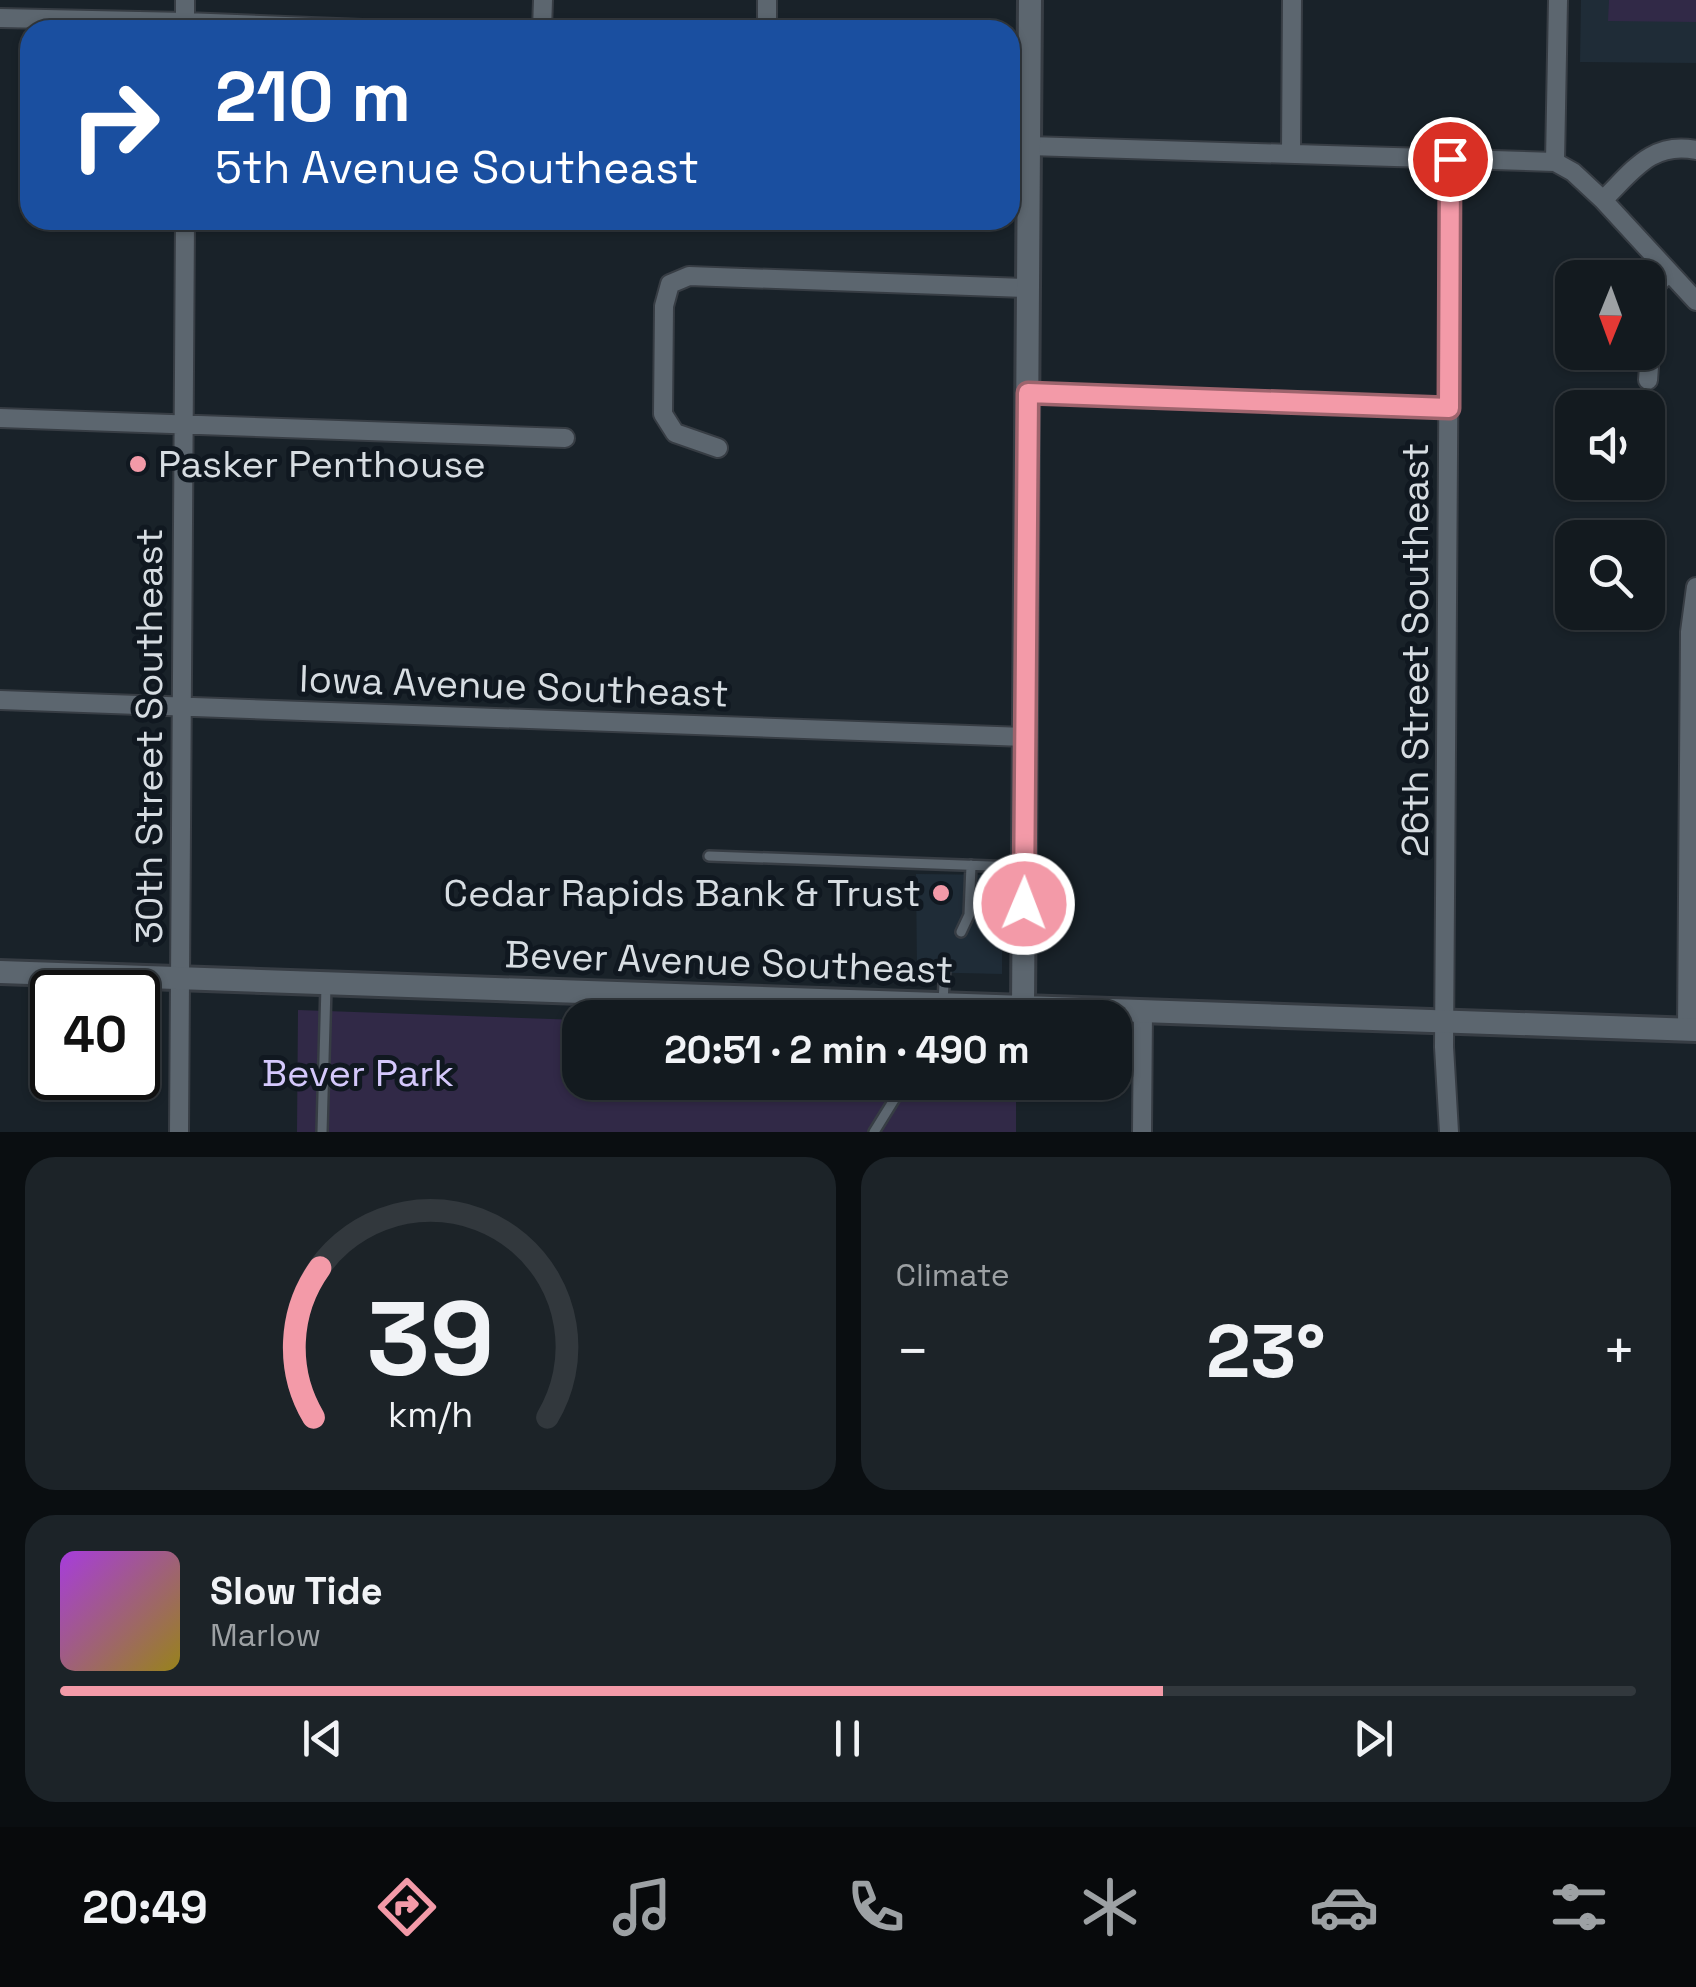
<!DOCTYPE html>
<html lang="en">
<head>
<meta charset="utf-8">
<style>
  :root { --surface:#131a1f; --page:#1c2328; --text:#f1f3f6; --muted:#9da1a4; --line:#32383d; --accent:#f39aa8 }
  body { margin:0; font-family:"Space Grotesk",sans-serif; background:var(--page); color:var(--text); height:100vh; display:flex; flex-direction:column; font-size:38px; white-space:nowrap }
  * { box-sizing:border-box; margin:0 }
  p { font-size:32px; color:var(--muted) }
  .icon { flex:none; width:55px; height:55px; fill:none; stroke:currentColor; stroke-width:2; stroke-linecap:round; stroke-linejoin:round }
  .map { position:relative; height:1132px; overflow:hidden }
  .panel { display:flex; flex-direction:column; gap:25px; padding:25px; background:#0a0e11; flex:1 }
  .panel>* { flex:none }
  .banner { position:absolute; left:20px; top:20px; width:1000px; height:210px; border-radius:30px; box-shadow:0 2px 8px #0004,0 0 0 2px var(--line); background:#1a4fa0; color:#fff; overflow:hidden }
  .needle { width:65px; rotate:181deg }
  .controls { position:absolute; left:1555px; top:260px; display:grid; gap:20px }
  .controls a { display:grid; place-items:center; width:110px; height:110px; border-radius:20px; background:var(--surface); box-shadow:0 2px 8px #0004,0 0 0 2px var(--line); font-size:50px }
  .speed { position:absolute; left:30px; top:970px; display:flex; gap:20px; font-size:50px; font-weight:700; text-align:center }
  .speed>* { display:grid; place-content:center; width:130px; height:130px; border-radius:50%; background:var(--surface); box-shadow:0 2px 8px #0004,0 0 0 2px var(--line); line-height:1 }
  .speed .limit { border:5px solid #111; border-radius:15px; background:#fff; color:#111 }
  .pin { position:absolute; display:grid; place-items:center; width:85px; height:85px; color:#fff; margin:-42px; border:5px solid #fff; border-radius:50%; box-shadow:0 2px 10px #0007 }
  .me { position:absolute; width:110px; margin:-55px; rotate:1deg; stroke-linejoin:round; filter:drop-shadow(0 0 8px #0008) }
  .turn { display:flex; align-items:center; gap:35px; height:210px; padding:0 30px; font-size:45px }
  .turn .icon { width:130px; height:130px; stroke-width:2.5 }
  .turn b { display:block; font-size:70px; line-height:85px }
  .big { font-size:75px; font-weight:700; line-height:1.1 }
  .panel .card { flex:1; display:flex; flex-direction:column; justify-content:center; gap:15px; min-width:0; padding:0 35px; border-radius:30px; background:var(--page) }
  .panel .dial { align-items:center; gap:0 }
  .dial svg { height:260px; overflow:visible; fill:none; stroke:var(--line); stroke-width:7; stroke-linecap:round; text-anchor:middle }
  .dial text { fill:var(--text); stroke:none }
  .song { display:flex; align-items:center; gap:30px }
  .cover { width:120px; height:120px; border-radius:15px; background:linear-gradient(135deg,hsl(280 70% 55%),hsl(50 70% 35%)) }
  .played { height:10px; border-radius:5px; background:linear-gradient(90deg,var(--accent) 70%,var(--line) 70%) }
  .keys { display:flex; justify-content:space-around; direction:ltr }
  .heat { display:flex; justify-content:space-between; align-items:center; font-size:55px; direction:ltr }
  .panel .tiles { flex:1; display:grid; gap:25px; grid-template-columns:1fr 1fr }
  .card:last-child { grid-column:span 2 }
  .trip { position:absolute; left:562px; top:1000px; width:570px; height:100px; border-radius:30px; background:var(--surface); box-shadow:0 2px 8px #0004,0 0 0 2px var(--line); font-weight:700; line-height:100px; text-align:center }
  .menu { display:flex; height:160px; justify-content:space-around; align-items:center; background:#080a0c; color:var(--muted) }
  .menu .icon { width:70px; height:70px }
  .menu .on { color:var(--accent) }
  .menu b { font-size:45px; color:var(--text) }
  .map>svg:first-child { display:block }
  .built { fill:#1f2c37 }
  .green { fill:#312947 }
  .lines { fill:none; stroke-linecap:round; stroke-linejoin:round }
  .service-casing { stroke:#373d44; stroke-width:14 }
  .minor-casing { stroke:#373d44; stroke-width:22 }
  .tertiary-casing { stroke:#373d44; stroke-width:28 }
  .service { stroke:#5c666f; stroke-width:9 }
  .minor { stroke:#5c666f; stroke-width:18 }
  .tertiary { stroke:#5c666f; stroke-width:22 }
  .route-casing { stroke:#9e646d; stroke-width:25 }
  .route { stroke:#f39aa8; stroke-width:18 }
  .poi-dot { fill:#f39aa8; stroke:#101820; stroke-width:4 }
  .labels { text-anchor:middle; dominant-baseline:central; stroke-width:10; stroke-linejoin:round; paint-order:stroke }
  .poi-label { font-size:38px; fill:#d7dde2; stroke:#101820; text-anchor:start }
  .street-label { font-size:38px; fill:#d7dde2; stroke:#101820 }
  .park-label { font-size:38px; fill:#d4c8fb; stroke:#101820 }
</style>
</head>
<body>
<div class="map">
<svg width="1696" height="1132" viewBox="0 0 1696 1132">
  <rect width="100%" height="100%" fill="#192229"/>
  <path class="built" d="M 1581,0 L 1696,0 L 1696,63 L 1580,62 Z
    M 916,874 L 1002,875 L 1002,974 L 917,972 Z"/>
  <path class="green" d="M 1609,0 L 1696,0 L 1696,22 L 1608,21 Z
    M 298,1010 L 580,1020 L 580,1082 L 1016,1083 L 1016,1132 L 297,1132 Z"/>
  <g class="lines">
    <defs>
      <path id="service" d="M 709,856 L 1021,867
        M 961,932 L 969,915 L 971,865
        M 943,1001 L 945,968
        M 322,1132 L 326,986
        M 874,1132 L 905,1082"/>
      <path id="minor" d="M 0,18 L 185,22 L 388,30
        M 185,30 L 185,0
        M 542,30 L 543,0
        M 767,30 L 767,0
        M 1029,146 L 1555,162 L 1573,172 L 1603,200 L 1696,301
        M 1291,154 L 1292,0
        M 1555,162 L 1558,0
        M 1603,200 C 1632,172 1651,141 1696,150
        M 1648,380 L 1655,286 L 1669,272
        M 1028,393 L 1449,408
        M 0,418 L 565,438
        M 718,448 L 675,433 L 663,414 L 664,306 L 670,284 L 689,276 L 1028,288
        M 0,700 L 1025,737
        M 1687,1030 L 1690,632 L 1696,587
        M 179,1132 L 185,220
        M 1142,1132 L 1143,1011
        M 1449,1132 L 1444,1047 L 1450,159"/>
      <path id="tertiary" d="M 0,972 L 1696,1030
        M 1023,1007 L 1030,0"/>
    </defs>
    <use href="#service" class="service-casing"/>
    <use href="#minor" class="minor-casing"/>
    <use href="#tertiary" class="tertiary-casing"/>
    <use href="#service" class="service"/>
    <use href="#minor" class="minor"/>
    <use href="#tertiary" class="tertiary"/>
  </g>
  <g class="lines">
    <defs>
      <path id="route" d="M 1024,904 L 1028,393 L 1449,408 L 1450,159"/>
    </defs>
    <use href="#route" class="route-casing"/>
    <use href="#route" class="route"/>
  </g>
  <g class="poi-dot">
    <circle cx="138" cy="464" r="10"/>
    <circle cx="941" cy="893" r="10"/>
  </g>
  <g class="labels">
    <g class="poi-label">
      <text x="158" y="464">Pasker Penthouse</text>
      <text x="921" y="893" text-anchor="end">Cedar Rapids Bank &amp; Trust</text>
    </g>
    <g class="street-label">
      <text transform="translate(1415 650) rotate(-90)">26th Street Southeast</text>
      <text transform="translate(514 686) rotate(2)">Iowa Avenue Southeast</text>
      <text transform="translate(149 736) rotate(-90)">30th Street Southeast</text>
      <text transform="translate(729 962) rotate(2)">Bever Avenue Southeast</text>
    </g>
    <g class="park-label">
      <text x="358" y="1073">Bever Park</text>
    </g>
  </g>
</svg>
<div class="controls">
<a><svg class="needle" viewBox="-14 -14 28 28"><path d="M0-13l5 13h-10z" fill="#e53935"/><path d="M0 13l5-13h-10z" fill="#9da1a4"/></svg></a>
<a><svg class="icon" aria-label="sound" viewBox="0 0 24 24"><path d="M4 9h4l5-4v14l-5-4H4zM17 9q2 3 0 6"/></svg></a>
<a><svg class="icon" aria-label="search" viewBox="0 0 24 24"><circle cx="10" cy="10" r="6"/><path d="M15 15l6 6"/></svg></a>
</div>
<div class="speed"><div class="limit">40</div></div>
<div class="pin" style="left:1450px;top:159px;background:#d93025"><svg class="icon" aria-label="arrive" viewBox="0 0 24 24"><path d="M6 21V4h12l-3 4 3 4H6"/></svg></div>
<svg class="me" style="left:1024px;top:904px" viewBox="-20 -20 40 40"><circle r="17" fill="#f39aa8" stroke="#fff" stroke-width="3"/><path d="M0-11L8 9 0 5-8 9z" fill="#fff"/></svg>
<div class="trip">20:51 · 2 min · 490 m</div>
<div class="banner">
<div class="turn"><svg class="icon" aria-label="right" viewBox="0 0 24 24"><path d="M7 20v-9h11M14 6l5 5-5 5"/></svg><div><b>210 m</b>5th Avenue Southeast</div></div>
</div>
</div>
<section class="panel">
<div class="tiles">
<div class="card dial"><svg viewBox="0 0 100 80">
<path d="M14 69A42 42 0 1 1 86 69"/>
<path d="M14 69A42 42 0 0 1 16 23" stroke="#f39aa8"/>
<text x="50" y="56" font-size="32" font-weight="700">39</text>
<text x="50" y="72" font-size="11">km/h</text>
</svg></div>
<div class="card"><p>Climate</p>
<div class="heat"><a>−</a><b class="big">23°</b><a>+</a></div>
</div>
<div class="card">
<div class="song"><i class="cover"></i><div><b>Slow Tide</b><p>Marlow</p></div></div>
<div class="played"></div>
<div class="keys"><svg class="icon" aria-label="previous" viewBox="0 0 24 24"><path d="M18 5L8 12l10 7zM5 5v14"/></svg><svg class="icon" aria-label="pause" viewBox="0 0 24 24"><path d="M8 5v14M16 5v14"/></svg><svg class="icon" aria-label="next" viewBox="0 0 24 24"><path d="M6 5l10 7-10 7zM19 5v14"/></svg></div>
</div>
</div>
</section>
<nav class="menu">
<b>20:49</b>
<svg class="icon on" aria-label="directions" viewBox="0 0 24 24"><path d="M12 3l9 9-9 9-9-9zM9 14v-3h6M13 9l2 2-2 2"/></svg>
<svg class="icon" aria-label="music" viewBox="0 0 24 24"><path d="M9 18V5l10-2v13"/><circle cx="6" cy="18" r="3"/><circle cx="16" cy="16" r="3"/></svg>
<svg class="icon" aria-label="phone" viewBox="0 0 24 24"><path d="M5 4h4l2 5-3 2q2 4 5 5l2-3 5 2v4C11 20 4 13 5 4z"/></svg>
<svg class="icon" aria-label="climate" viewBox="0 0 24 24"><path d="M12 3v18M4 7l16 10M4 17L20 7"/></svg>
<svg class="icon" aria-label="car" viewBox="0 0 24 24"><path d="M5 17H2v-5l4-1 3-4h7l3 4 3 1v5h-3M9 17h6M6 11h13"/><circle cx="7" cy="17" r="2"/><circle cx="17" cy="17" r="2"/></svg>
<svg class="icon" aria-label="filters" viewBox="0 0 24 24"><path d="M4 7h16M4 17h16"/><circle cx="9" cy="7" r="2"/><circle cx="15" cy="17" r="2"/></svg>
</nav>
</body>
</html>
